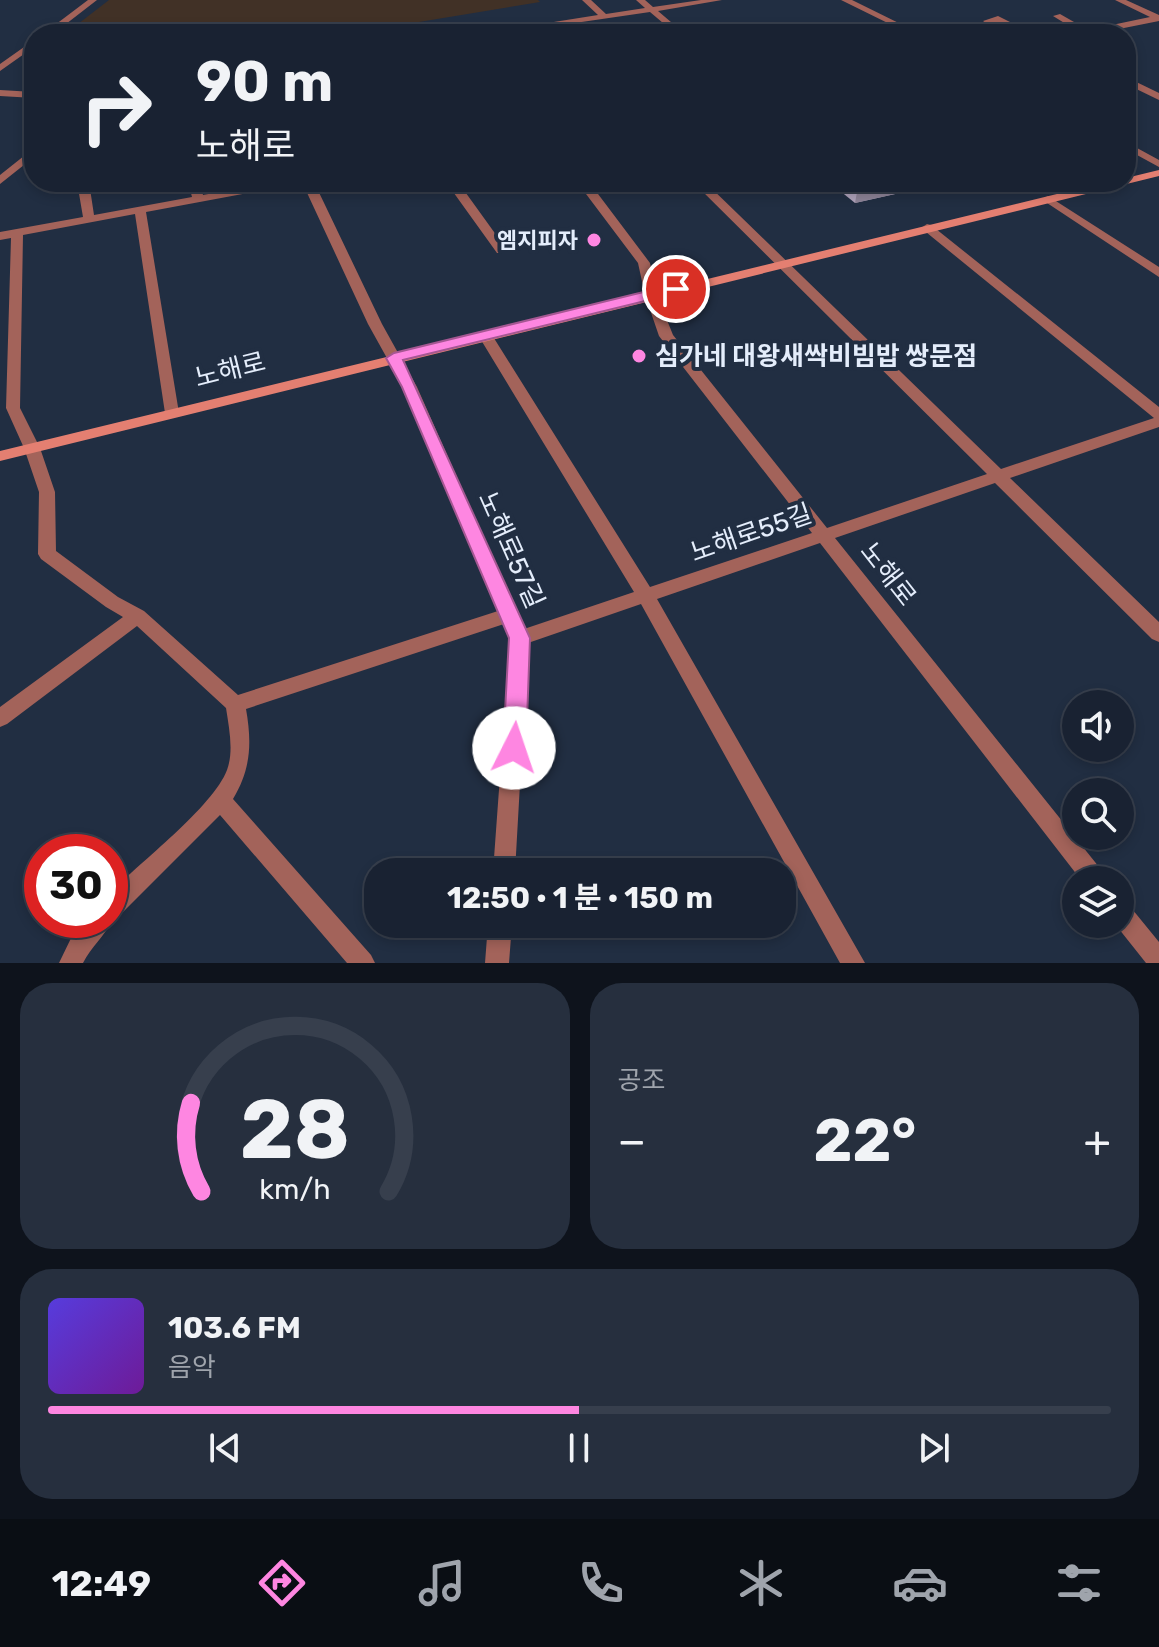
<!DOCTYPE html>
<html lang="ko">
<head>
<meta charset="utf-8">
<style>
  :root { --surface:#192232; --page:#262f3e; --text:#f1f3f6; --muted:#9fa4ac; --line:#373f4d; --accent:#fe86e1 }
  body { margin:0; font-family:Rubik,"Noto Sans KR",sans-serif; background:var(--page); color:var(--text); height:100vh; display:flex; flex-direction:column; font-size:30px; white-space:nowrap }
  * { box-sizing:border-box; margin:0 }
  p { font-size:26px; color:var(--muted) }
  .icon { flex:none; width:44px; height:44px; fill:none; stroke:currentColor; stroke-width:2; stroke-linecap:round; stroke-linejoin:round }
  .map { position:relative; height:963px; overflow:hidden }
  .side { display:flex; flex-direction:column; gap:20px; padding:20px; background:#0e131c; flex:1 }
  .side>* { flex:none }
  .hud { position:absolute; left:24px; top:24px; width:1112px; height:168px; border-radius:32px; box-shadow:0 4px 12px #0003,0 0 0 2px var(--line); background:#192232; color:var(--text); overflow:hidden }
  .buttons { position:absolute; left:1062px; top:690px; display:grid; gap:16px }
  .buttons a { display:grid; place-items:center; width:72px; height:72px; border-radius:50%; background:var(--surface); box-shadow:0 4px 12px #0003,0 0 0 2px var(--line); font-size:40px }
  .speed { position:absolute; left:24px; top:834px; display:flex; gap:16px; font-size:40px; font-weight:700; text-align:center }
  .speed>* { display:grid; place-content:center; width:104px; height:104px; border-radius:50%; background:var(--surface); box-shadow:0 4px 12px #0003,0 0 0 2px var(--line); line-height:1 }
  .speed .limit { border:12px solid #d22; background:#fff; color:#111 }
  .pin { position:absolute; display:grid; place-items:center; width:68px; height:68px; color:#fff; margin:-34px; border:4px solid #fff; border-radius:50%; box-shadow:0 2px 8px #0007 }
  .me { position:absolute; width:88px; margin:-44px; rotate:4deg; stroke-linejoin:round; filter:drop-shadow(0 0 6px #0008) }
  .turn { display:flex; align-items:center; gap:28px; height:168px; padding:0 40px; font-size:36px }
  .turn .icon { width:104px; height:104px; stroke-width:2.5 }
  .turn b { display:block; font-size:56px; line-height:68px }
  .big { font-size:60px; font-weight:700; line-height:1.1 }
  .side .widget { flex:1; display:flex; flex-direction:column; justify-content:center; gap:12px; min-width:0; padding:0 28px; border-radius:32px; background:var(--page) }
  .side .dial { align-items:center; gap:0 }
  .dial svg { height:208px; overflow:visible; fill:none; stroke:var(--line); stroke-width:7; stroke-linecap:round; text-anchor:middle }
  .dial text { fill:var(--text); stroke:none }
  .song { display:flex; align-items:center; gap:24px }
  .cover { width:96px; height:96px; border-radius:12px; background:linear-gradient(135deg,hsl(250 70% 55%),hsl(280 70% 35%)) }
  .played { height:8px; border-radius:4px; background:linear-gradient(90deg,var(--accent) 50%,var(--line) 50%) }
  .keys { display:flex; justify-content:space-around; direction:ltr }
  .heat { display:flex; justify-content:space-between; align-items:center; font-size:44px; direction:ltr }
  .side .tiles { flex:1; display:grid; gap:20px; grid-template-columns:1fr 1fr }
  .widget:last-child { grid-column:span 2 }
  .trip { position:absolute; left:364px; top:858px; width:432px; height:80px; border-radius:32px; background:var(--surface); box-shadow:0 4px 12px #0003,0 0 0 2px var(--line); font-weight:700; line-height:80px; text-align:center }
  .tab-bar { display:flex; height:128px; justify-content:space-around; align-items:center; background:#0a0e14; color:var(--muted) }
  .tab-bar .icon { width:56px; height:56px }
  .tab-bar .on { color:var(--accent) }
  .tab-bar b { font-size:36px; color:var(--text) }
  .map>svg:first-child { display:block }
  .education { fill:#413126 }
  .lines { fill:none; stroke-linecap:round; stroke-linejoin:round }
  .street { fill:#a3635a; fill-rule:evenodd }
  .secondary { fill:#e47f71; fill-rule:evenodd }
  .wall { fill:#afa3bb }
  .shaded-wall { fill:#8e8498 }
  .route { fill:#fe86e1; stroke:#a55792; stroke-width:2 }
  .poi-dot { fill:#fe86e1; stroke:#212e42; stroke-width:3 }
  .labels { text-anchor:middle; dominant-baseline:central; stroke-width:8; stroke-linejoin:round; paint-order:stroke }
  .far-poi-label { font-size:22px; font-weight:bold; fill:#e4edfb; stroke:#212e42; text-anchor:end }
  .poi-label { font-size:26px; font-weight:bold; fill:#e4edfb; stroke:#212e42; text-anchor:start }
  .street-label { font-size:26px; fill:#e4edfb; stroke:#212e42 }
</style>
</head>
<body>
<div class="map">
<svg width="1159" height="963" viewBox="0 0 1159 963">
  <rect width="100%" height="100%" fill="#212e42"/>
  <path class="education" d="M 109,0 L 538,0 L 540,2 L 346,34 L 65,34 Z"/>
  <g class="lines">
    <path class="street" d="M 88,0 L 97,0 L 53,34 L 43,34 Z
      M 582,0 L 591,0 L 606,14 L 645,8 L 636,0 L 645,0 L 653,7 L 701,0 L 722,0 L 658,11 L 685,34 L 676,34 L 650,12 L 499,34 L 477,34 L 598,15 Z
      M 841,0 L 852,0 L 921,34 L 910,34 Z
      M 1115,0 L 1126,0 L 1159,15 L 1159,21 L 1094,34 L 1077,34 L 1079,32 L 1053,16 L 1060,14 L 1088,30 L 1150,17 Z
      M 998,16 L 1030,32 L 1031,34 C 1015,34 1003,21 987,24 L 983,21 Z
      M 34,40 L 34,47 L 0,71 L 0,64 Z
      M 1126,77 L 1159,93 L 1159,100 L 1126,84 Z
      M 0,90 L 34,92 L 34,98 L 0,96 Z
      M 1126,142 L 1159,160 L 1159,167 L 1126,149 Z
      M 34,148 L 34,157 L 0,184 L 0,175 Z
      M 77,182 L 89,182 L 94,215 L 192,197 L 188,182 L 200,182 L 203,195 L 273,182 L 297,182 L 291,185 L 146,212 L 179,413 L 172,418 L 165,413 L 135,214 L 23,235 L 20,408 L 40,448 L 55,492 L 56,551 L 118,597 L 144,611 L 238,695 L 498,611 L 403,387 L 368,324 L 302,182 L 314,182 L 382,324 L 417,387 L 524,629 L 634,592 L 478,335 L 480,332 L 485,331 L 492,335 L 650,587 L 812,533 L 659,336 L 645,295 L 638,263 L 577,182 L 589,182 L 650,263 L 657,295 L 673,335 L 827,528 L 987,474 L 693,182 L 705,182 L 1001,469 L 1154,418 L 921,228 L 927,224 L 931,225 L 1159,407 L 1159,427 L 1010,478 L 1159,622 L 1159,642 L 1152,639 L 995,483 L 835,538 L 1103,872 L 1106,880 L 1081,880 L 820,543 L 657,599 L 865,963 L 840,963 L 641,604 L 528,643 L 515,872 L 493,872 L 510,638 L 504,624 L 246,709 C 252,743 251,769 233,799 L 371,955 L 375,963 L 347,963 L 220,815 L 118,917 L 112,920 C 105,936 91,947 83,963 L 59,963 L 74,932 L 84,920 L 110,920 L 110,893 C 139,863 213,807 227,770 C 234,751 229,728 226,708 L 137,626 L 7,724 L 0,727 L 0,707 L 123,617 L 106,607 L 41,559 L 38,554 L 39,492 L 24,448 L 6,408 L 11,238 L 0,240 L 0,232 L 83,217 Z
      M 446,182 L 458,182 L 507,250 L 505,253 L 497,253 Z
      M 1048,196 L 1159,267 L 1159,277 L 1044,201 L 1042,199 Z
      M 1120,900 L 1128,904 L 1159,942 L 1159,963 L 1146,963 L 1115,924 L 1120,924 Z
      M 488,924 L 512,924 L 509,963 L 485,963 Z"/>
    <path class="secondary" d="M 1159,170 L 1159,176 L 0,461 L 0,451 L 1106,182 L 1126,182 L 1126,178 Z"/>
  </g>
  <path class="wall" d="M 829,182 L 915,182 L 913,190 L 855,203 Z"/>
  <path class="shaded-wall" d="M 859,182 L 915,182 L 913,190 L 855,203 Z"/>
  <path class="route" d="M 676,284 L 684,289 L 682,292 L 403,360 L 530,638 L 526,748 L 522,756 L 514,759 L 506,756 L 503,748 L 509,638 L 402,387 L 386,358 L 394,353 Z"/>
  <g class="poi-dot">
    <circle cx="594" cy="240" r="8"/>
    <circle cx="639" cy="356" r="8"/>
  </g>
  <g class="labels">
    <g class="far-poi-label">
      <text x="578" y="240">엠지피자</text>
    </g>
    <g class="poi-label">
      <text x="655" y="356">심가네 대왕새싹비빔밥 쌍문점</text>
    </g>
    <g class="street-label">
      <text transform="translate(230 370) rotate(-14)">노해로</text>
      <text transform="translate(751 533) rotate(-19)">노해로55길</text>
      <text transform="translate(511 550) rotate(66)">노해로57길</text>
      <text transform="translate(888 574) rotate(52)">노해로</text>
    </g>
  </g>
</svg>
<div class="buttons">
<a><svg class="icon" aria-label="sound" viewBox="0 0 24 24"><path d="M4 9h4l5-4v14l-5-4H4zM17 9q2 3 0 6"/></svg></a>
<a><svg class="icon" aria-label="search" viewBox="0 0 24 24"><circle cx="10" cy="10" r="6"/><path d="M15 15l6 6"/></svg></a>
<a><svg class="icon" aria-label="layers" viewBox="0 0 24 24"><path d="M12 4l9 5-9 5-9-5zM3 14l9 5 9-5"/></svg></a>
</div>
<div class="speed"><div class="limit">30</div></div>
<div class="pin" style="left:676px;top:289px;background:#d93025"><svg class="icon" aria-label="arrive" viewBox="0 0 24 24"><path d="M6 21V4h12l-3 4 3 4H6"/></svg></div>
<svg class="me" style="left:514px;top:748px" viewBox="-20 -20 40 40"><circle r="19" fill="#fff"/><path d="M0-13L10 11 0 6-10 11z" fill="#fe86e1"/></svg>
<div class="trip">12:50 · 1 분 · 150 m</div>
<div class="hud">
<div class="turn"><svg class="icon" aria-label="right" viewBox="0 0 24 24"><path d="M7 20v-9h11M14 6l5 5-5 5"/></svg><div><b>90 m</b>노해로</div></div>
</div>
</div>
<section class="side">
<div class="tiles">
<div class="widget dial"><svg viewBox="0 0 100 80">
<path d="M14 69A42 42 0 1 1 86 69"/>
<path d="M14 69A42 42 0 0 1 10 35" stroke="#fe86e1"/>
<text x="50" y="56" font-size="32" font-weight="700">28</text>
<text x="50" y="72" font-size="11">km/h</text>
</svg></div>
<div class="widget"><p>공조</p>
<div class="heat"><a>−</a><b class="big">22°</b><a>+</a></div>
</div>
<div class="widget">
<div class="song"><i class="cover"></i><div><b>103.6 FM</b><p>음악</p></div></div>
<div class="played"></div>
<div class="keys"><svg class="icon" aria-label="previous" viewBox="0 0 24 24"><path d="M18 5L8 12l10 7zM5 5v14"/></svg><svg class="icon" aria-label="pause" viewBox="0 0 24 24"><path d="M8 5v14M16 5v14"/></svg><svg class="icon" aria-label="next" viewBox="0 0 24 24"><path d="M6 5l10 7-10 7zM19 5v14"/></svg></div>
</div>
</div>
</section>
<nav class="tab-bar">
<b>12:49</b>
<svg class="icon on" aria-label="directions" viewBox="0 0 24 24"><path d="M12 3l9 9-9 9-9-9zM9 14v-3h6M13 9l2 2-2 2"/></svg>
<svg class="icon" aria-label="music" viewBox="0 0 24 24"><path d="M9 18V5l10-2v13"/><circle cx="6" cy="18" r="3"/><circle cx="16" cy="16" r="3"/></svg>
<svg class="icon" aria-label="phone" viewBox="0 0 24 24"><path d="M5 4h4l2 5-3 2q2 4 5 5l2-3 5 2v4C11 20 4 13 5 4z"/></svg>
<svg class="icon" aria-label="climate" viewBox="0 0 24 24"><path d="M12 3v18M4 7l16 10M4 17L20 7"/></svg>
<svg class="icon" aria-label="car" viewBox="0 0 24 24"><path d="M5 17H2v-5l4-1 3-4h7l3 4 3 1v5h-3M9 17h6M6 11h13"/><circle cx="7" cy="17" r="2"/><circle cx="17" cy="17" r="2"/></svg>
<svg class="icon" aria-label="filters" viewBox="0 0 24 24"><path d="M4 7h16M4 17h16"/><circle cx="9" cy="7" r="2"/><circle cx="15" cy="17" r="2"/></svg>
</nav>
</body>
</html>
